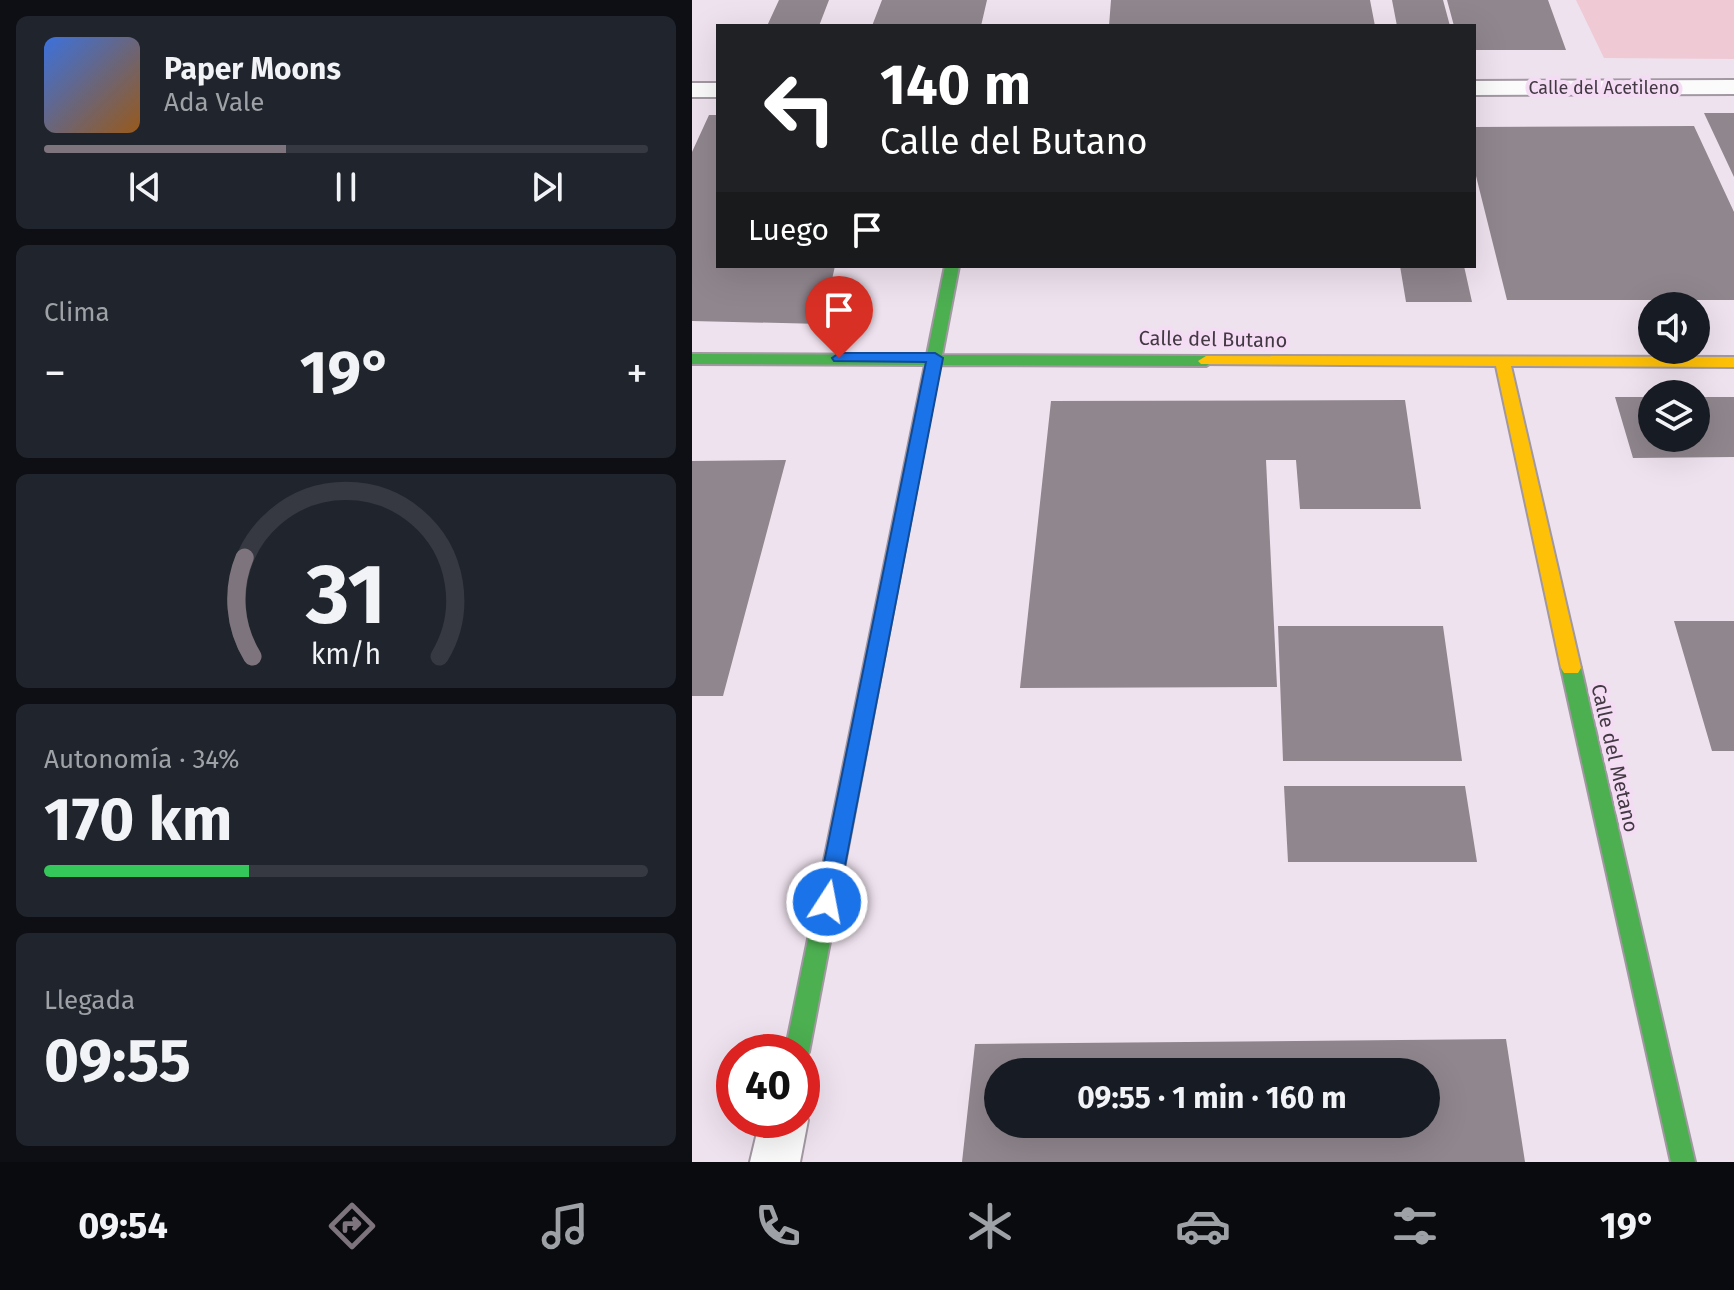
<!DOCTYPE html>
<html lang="es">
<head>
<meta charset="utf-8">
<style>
  :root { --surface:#171b24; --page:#20242c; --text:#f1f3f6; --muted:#9ea1a6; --line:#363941; --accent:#7e747e }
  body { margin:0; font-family:"Fira Sans",sans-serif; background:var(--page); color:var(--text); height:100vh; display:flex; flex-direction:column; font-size:30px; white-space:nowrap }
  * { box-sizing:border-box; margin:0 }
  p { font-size:26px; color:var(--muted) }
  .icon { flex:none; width:44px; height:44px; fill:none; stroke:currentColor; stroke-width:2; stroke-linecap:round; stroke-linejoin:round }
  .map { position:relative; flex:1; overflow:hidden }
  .drawer { display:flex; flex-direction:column; gap:16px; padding:16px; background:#0d0f14; width:692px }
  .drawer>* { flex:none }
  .guide { position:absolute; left:24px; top:24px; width:760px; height:244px; border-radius:0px; box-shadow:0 8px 32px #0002; background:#202124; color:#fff; overflow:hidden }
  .fabs { position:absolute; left:946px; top:292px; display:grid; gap:16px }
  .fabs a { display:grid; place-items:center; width:72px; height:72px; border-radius:50%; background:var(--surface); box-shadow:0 8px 32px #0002; font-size:40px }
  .speed { position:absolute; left:24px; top:1034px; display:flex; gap:16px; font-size:40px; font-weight:700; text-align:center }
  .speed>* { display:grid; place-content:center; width:104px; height:104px; border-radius:50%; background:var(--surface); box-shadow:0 8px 32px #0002; line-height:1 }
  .speed .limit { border:12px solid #d22; background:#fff; color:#111 }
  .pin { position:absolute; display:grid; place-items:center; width:68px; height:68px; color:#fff; margin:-82px -34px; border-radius:50% 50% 50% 0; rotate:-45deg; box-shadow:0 0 8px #0007 }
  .pin .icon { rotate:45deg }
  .me { position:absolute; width:88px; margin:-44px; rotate:11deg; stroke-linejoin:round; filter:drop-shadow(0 0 6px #0008) }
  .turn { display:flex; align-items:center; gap:28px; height:168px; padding:0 32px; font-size:36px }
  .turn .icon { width:104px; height:104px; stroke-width:2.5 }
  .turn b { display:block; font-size:56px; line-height:68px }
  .then { display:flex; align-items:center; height:76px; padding:0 32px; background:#0003; gap:16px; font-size:30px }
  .big { font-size:60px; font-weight:700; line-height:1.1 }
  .drawer .card { flex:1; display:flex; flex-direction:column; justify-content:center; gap:12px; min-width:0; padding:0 28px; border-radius:12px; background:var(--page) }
  .drawer .dial { align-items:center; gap:0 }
  .dial svg { height:208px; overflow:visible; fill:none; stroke:var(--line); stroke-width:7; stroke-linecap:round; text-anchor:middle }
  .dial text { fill:var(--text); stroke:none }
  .song { display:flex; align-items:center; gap:24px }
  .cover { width:96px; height:96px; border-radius:12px; background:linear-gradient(135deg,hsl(220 70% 55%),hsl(30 70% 35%)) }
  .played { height:8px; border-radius:4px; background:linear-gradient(90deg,var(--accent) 40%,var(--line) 40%) }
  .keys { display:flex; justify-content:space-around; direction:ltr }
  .heat { display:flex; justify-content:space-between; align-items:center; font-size:44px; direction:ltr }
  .charge { height:12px; border-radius:6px; background:linear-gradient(90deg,#34c759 34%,var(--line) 0) }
  .trip { position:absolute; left:292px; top:1058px; width:456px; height:80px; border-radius:40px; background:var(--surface); box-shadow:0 8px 32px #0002; font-weight:700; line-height:80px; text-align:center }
  .tab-bar { display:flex; height:128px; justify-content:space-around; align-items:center; background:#090b0e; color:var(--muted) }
  .tab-bar .icon { width:56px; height:56px }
  .tab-bar .on { color:var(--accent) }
  .tab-bar b { font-size:36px; color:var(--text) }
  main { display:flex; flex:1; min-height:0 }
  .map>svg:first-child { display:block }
  .green { fill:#efc9d4 }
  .building { fill:#90868e; fill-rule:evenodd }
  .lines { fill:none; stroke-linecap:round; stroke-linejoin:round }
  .street-casing { stroke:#a298a2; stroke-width:4 }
  .fast-casing { stroke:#a298a2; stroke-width:4 }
  .slow-casing { stroke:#a298a2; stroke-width:4 }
  .street { fill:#fcfbfc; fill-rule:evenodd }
  .fast { fill:#4caf50; fill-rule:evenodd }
  .slow { fill:#ffc107; fill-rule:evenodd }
  .route { fill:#1a73e8; stroke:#114b97; stroke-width:2 }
  .labels { text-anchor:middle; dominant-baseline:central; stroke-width:8; stroke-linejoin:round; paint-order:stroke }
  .far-street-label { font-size:18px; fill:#423942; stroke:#f4dcf4 }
  .street-label { font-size:20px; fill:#423942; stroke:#f4dcf4 }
</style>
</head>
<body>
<main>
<section class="drawer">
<div class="card">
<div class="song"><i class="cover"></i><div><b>Paper Moons</b><p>Ada Vale</p></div></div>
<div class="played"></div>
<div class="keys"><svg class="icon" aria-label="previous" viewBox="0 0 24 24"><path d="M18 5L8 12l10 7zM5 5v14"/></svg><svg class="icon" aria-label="pause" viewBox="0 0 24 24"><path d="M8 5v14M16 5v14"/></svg><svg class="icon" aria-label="next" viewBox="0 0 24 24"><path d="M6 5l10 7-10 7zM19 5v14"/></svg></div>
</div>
<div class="card"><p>Clima</p>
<div class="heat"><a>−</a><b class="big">19°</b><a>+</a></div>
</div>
<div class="card dial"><svg viewBox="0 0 100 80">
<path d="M14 69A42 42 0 1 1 86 69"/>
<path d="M14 69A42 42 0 0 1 11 31" stroke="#7e747e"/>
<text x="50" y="56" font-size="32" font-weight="700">31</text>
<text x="50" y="72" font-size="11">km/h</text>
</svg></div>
<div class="card"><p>Autonomía · 34%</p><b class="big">170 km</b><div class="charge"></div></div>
<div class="card"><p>Llegada</p><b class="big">09:55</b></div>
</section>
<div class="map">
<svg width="1042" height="1162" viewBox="0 0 1042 1162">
  <rect width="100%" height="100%" fill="#eee2ee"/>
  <path class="green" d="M 884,0 L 1042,0 L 1042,59 L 912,58 Z"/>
  <path class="building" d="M 87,0 L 137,0 L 127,26 L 75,26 Z
    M 190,0 L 295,0 L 289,26 L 180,26 Z
    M 419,0 L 678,0 L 683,26 L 417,26 Z
    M 700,0 L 751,0 L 758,26 L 705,26 Z
    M 755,0 L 856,0 L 874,50 L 782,50 L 782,26 L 762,26 Z
    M 1012,113 L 1042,113 L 1042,177 Z
    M 17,115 L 26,115 L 26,266 L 143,266 L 130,324 L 0,321 L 0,152 Z
    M 1002,126 L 1042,212 L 1042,300 L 815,300 L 782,168 L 782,127 Z
    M 708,266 L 772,266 L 780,302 L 714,302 Z
    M 923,397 L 960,397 L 960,438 L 1004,438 L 1004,397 L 1042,397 L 1042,457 L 941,458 Z
    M 713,400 L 729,509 L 608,509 L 604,460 L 574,460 L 585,687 L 328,688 L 359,401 Z
    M 94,460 L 31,696 L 0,696 L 0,461 Z
    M 982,621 L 1042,621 L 1042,751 L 1020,751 Z
    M 586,626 L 751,626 L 770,761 L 591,761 Z
    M 592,786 L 773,786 L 785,862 L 596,862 Z
    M 814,1039 L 833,1162 L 270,1162 L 283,1044 ZM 306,1072 L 734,1072 L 734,1124 L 306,1124 Z"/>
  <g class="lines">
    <defs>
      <path id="street" d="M 1042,80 L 1042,94 L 782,95 L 782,81 Z
        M 0,83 L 26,83 L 26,97 L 0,97 Z
        M 110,1106 L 116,1120 L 108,1162 L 58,1162 L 68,1120 L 110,1120 Z"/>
      <path id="fast" d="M 253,266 L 267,266 L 250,355 L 514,356 L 522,361 L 514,366 L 248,365 L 117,1052 L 110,1061 L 110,1052 L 93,1052 L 233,365 L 0,364 L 0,354 L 235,355 Z
        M 879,661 L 886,663 L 889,668 L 1003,1162 L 979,1162 L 869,668 L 872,663 Z"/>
      <path id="slow" d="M 514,356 L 1042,357 L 1042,367 L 819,366 L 889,668 L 886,673 L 872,673 L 869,668 L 804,366 L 509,364 L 506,361 Z"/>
    </defs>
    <use href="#street" class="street-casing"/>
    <use href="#fast" class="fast-casing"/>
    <use href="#slow" class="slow-casing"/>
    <use href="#street" class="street"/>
    <use href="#fast" class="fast"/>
    <use href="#slow" class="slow"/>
  </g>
  <path class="route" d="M 147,353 L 243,353 L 251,358 L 146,902 L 143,908 L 135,911 L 127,908 L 124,902 L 234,362 L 142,361 L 140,358 Z"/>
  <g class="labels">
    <g class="far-street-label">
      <text x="912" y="88">Calle del Acetileno</text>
    </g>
    <g class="street-label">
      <text transform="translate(521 339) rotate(1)">Calle del Butano</text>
      <text transform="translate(923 758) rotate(77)">Calle del Metano</text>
    </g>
  </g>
</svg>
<div class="fabs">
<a><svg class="icon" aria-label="sound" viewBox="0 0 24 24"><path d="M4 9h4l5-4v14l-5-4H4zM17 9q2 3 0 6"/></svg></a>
<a><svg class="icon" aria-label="layers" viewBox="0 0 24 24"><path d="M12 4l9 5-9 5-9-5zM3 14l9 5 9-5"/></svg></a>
</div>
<div class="speed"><div class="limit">40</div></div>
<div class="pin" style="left:147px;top:358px;background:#d93025"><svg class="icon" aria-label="arrive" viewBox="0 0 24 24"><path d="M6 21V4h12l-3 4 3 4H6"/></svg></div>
<svg class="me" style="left:135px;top:902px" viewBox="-20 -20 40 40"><circle r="17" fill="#1a73e8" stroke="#fff" stroke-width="3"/><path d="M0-11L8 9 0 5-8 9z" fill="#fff"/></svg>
<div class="trip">09:55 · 1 min · 160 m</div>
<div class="guide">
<div class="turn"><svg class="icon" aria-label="left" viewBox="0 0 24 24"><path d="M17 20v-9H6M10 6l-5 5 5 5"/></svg><div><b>140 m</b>Calle del Butano</div></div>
<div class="then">Luego<svg class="icon" aria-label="arrive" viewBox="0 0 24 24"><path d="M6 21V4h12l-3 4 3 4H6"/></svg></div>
</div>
</div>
</main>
<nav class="tab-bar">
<b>09:54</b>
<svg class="icon on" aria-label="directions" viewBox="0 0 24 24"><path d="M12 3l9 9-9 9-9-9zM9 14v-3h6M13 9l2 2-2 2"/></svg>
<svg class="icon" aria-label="music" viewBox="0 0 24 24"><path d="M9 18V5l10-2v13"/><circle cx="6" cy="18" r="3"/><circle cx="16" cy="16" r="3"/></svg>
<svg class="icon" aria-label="phone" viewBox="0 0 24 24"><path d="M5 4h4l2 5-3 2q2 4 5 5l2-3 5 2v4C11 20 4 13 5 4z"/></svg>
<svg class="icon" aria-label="climate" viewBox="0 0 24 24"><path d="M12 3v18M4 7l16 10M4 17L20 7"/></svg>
<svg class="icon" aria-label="car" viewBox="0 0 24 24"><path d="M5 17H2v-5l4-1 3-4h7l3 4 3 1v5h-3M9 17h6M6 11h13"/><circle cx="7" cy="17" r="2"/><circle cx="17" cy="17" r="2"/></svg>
<svg class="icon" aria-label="filters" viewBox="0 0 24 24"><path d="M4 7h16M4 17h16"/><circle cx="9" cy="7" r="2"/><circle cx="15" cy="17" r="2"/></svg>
<b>19°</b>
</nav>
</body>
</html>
